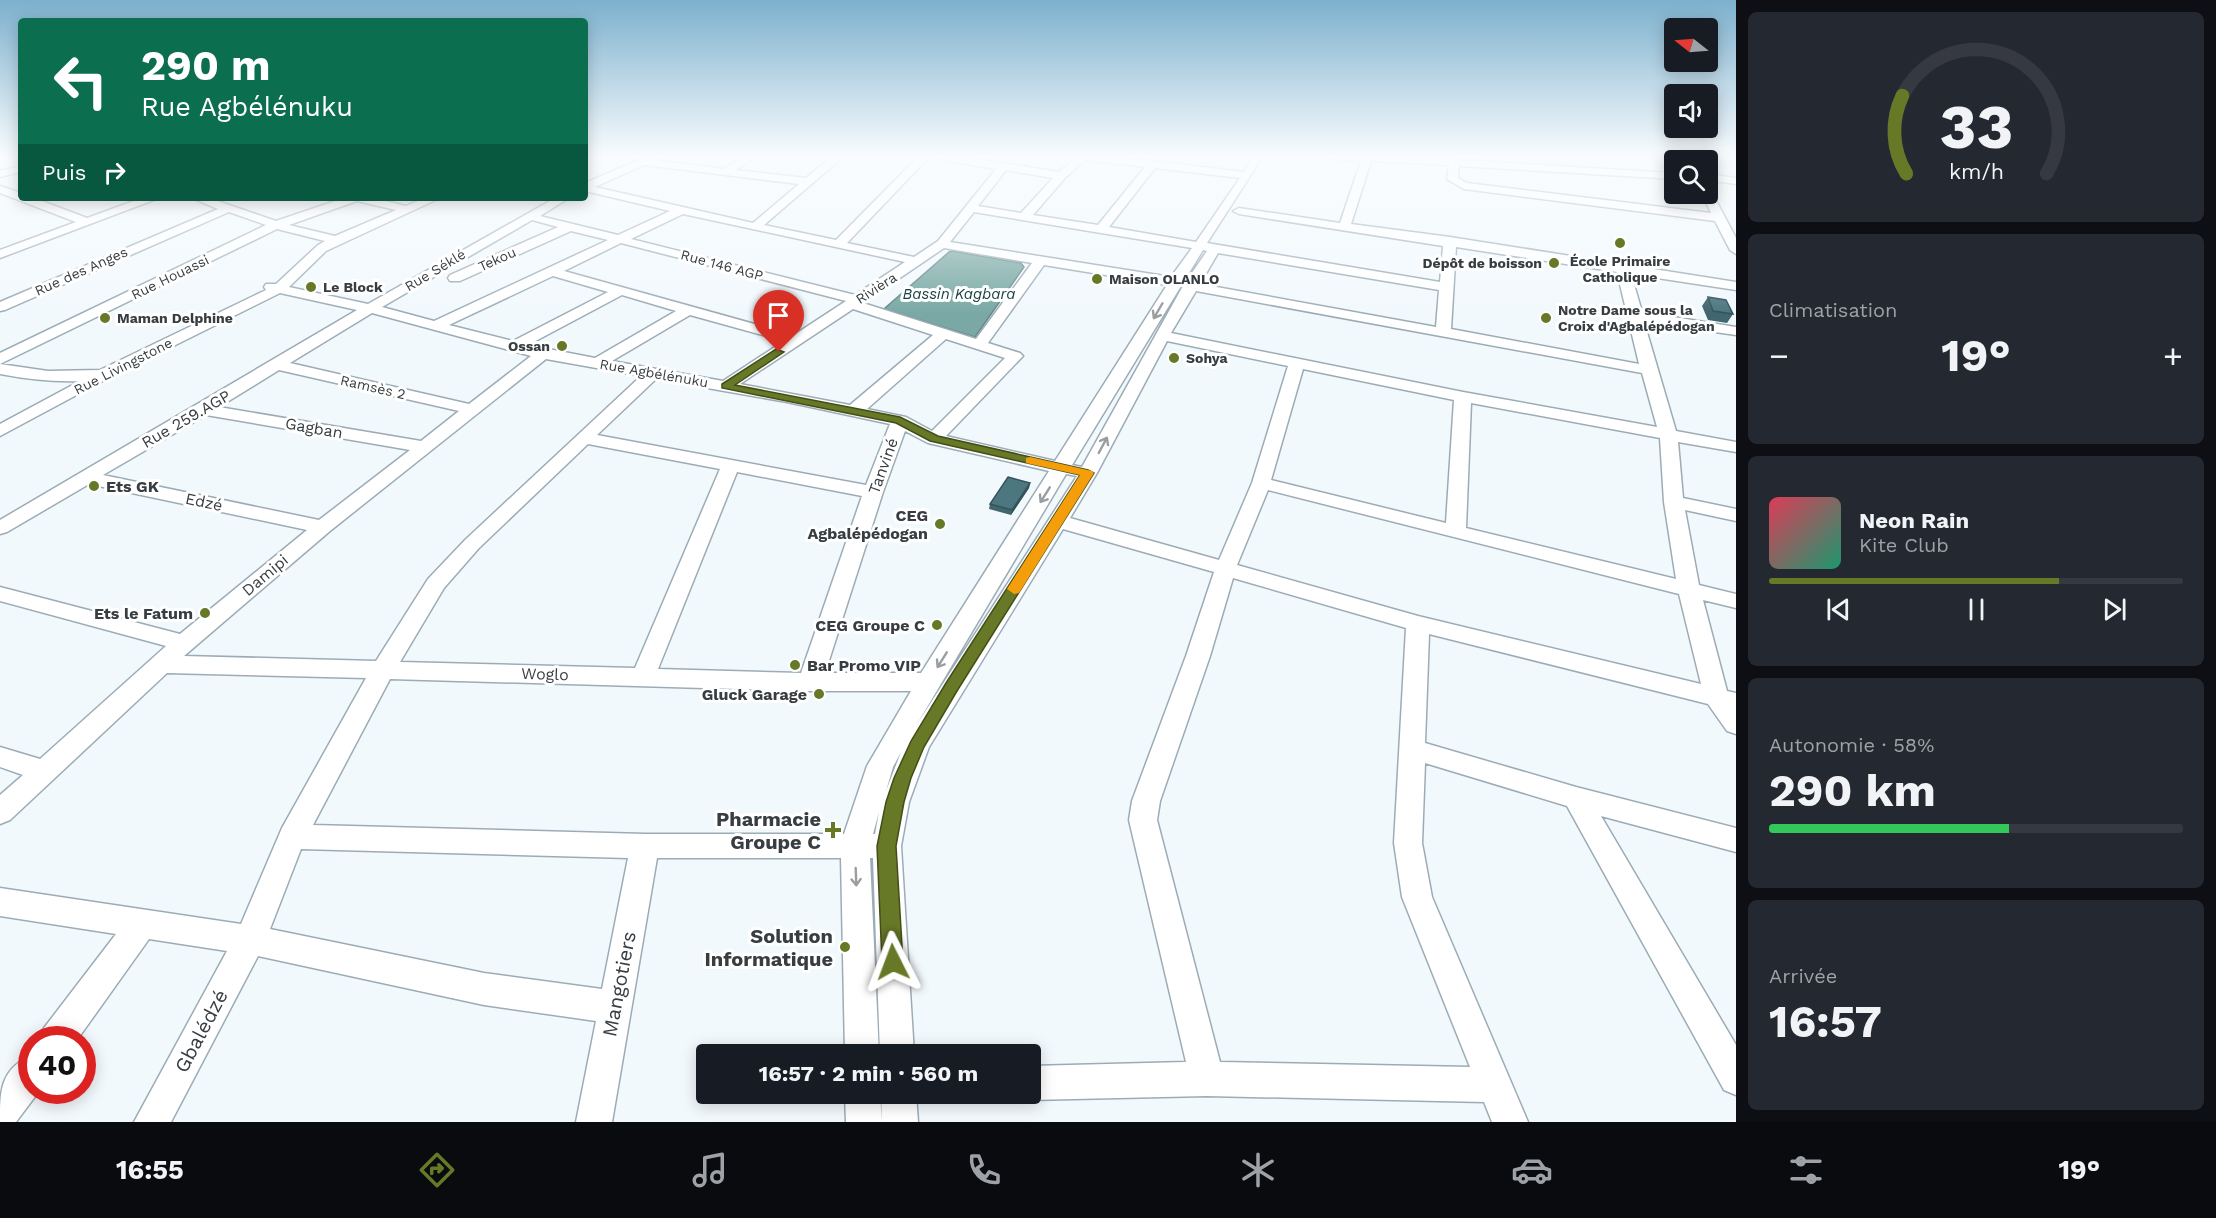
<!DOCTYPE html>
<html lang="fr">
<head>
<meta charset="utf-8">
<style>
  :root { --surface:#171b24; --page:#242831; --text:#f1f3f6; --muted:#9ea1a6; --line:#363941; --accent:#677826 }
  body { margin:0; font-family:"Work Sans",sans-serif; background:var(--page); color:var(--text); height:100vh; display:flex; flex-direction:column; font-size:22px; white-space:nowrap }
  * { box-sizing:border-box; margin:0 }
  p { font-size:20px; color:var(--muted) }
  .icon { flex:none; width:33px; height:33px; fill:none; stroke:currentColor; stroke-width:2; stroke-linecap:round; stroke-linejoin:round }
  .map { position:relative; flex:1; overflow:hidden }
  .sheet { display:flex; flex-direction:column; gap:12px; padding:12px; background:#0d0f14; width:480px }
  .sheet>* { flex:none }
  .guide { position:absolute; left:18px; top:18px; width:570px; height:183px; border-radius:6px; box-shadow:0 3px 15px #0003; background:#0b6e4f; color:#fff; overflow:hidden }
  .needle { width:39px; rotate:287deg }
  .controls { position:absolute; left:1664px; top:18px; display:grid; gap:12px }
  .controls a { display:grid; place-items:center; width:54px; height:54px; border-radius:6px; background:var(--surface); box-shadow:0 3px 15px #0003; font-size:30px }
  .speed { position:absolute; left:18px; top:1026px; display:flex; gap:12px; font-size:30px; font-weight:700; text-align:center }
  .speed>* { display:grid; place-content:center; width:78px; height:78px; border-radius:50%; background:var(--surface); box-shadow:0 3px 15px #0003; line-height:1 }
  .speed .limit { border:9px solid #d22; background:#fff; color:#111 }
  .pin { position:absolute; display:grid; place-items:center; width:51px; height:51px; color:#fff; margin:-62px -26px; border-radius:50% 50% 50% 0; rotate:-45deg; box-shadow:0 0 6px #0007 }
  .pin .icon { rotate:45deg }
  .me { position:absolute; width:66px; margin:-33px; rotate:357deg; stroke-linejoin:round; filter:drop-shadow(0 0 4px #0008) }
  .turn { display:flex; align-items:center; gap:21px; height:126px; padding:0 24px; font-size:27px }
  .turn .icon { width:78px; height:78px; stroke-width:2.5 }
  .turn b { display:block; font-size:42px; line-height:51px }
  .then { display:flex; align-items:center; height:57px; padding:0 24px; background:#0003; gap:12px; font-size:22px }
  .big { font-size:45px; font-weight:700; line-height:1.1 }
  .sheet .widget { flex:1; display:flex; flex-direction:column; justify-content:center; gap:9px; min-width:0; padding:0 21px; border-radius:9px; background:var(--page) }
  .sheet .dial { align-items:center; gap:0 }
  .dial svg { height:156px; overflow:visible; fill:none; stroke:var(--line); stroke-width:7; stroke-linecap:round; text-anchor:middle }
  .dial text { fill:var(--text); stroke:none }
  .song { display:flex; align-items:center; gap:18px }
  .cover { width:72px; height:72px; border-radius:9px; background:linear-gradient(135deg,hsl(350 70% 55%),hsl(160 70% 35%)) }
  .played { height:6px; border-radius:3px; background:linear-gradient(90deg,var(--accent) 70%,var(--line) 70%) }
  .keys { display:flex; justify-content:space-around; direction:ltr }
  .heat { display:flex; justify-content:space-between; align-items:center; font-size:33px; direction:ltr }
  .charge { height:9px; border-radius:4px; background:linear-gradient(90deg,#34c759 58%,var(--line) 0) }
  .trip { position:absolute; left:696px; top:1044px; width:345px; height:60px; border-radius:6px; background:var(--surface); box-shadow:0 3px 15px #0003; font-weight:700; line-height:60px; text-align:center }
  .dock { display:flex; height:96px; justify-content:space-around; align-items:center; background:#090b0e; color:var(--muted) }
  .dock .icon { width:42px; height:42px }
  .dock .on { color:var(--accent) }
  .dock b { font-size:27px; color:var(--text) }
  main { display:flex; flex:1; min-height:0 }
  .map>svg:first-child { display:block }
  .green { fill:#e6e7ff }
  .water { fill:#7aa9a5; stroke:#668987; stroke-width:1.5 }
  .lines { fill:none; stroke-linecap:round; stroke-linejoin:round }
  .minor-casing { stroke:#9cacb6; stroke-width:3 }
  .minor { fill:#fff; fill-rule:evenodd }
  .wall { fill:#41666f }
  .shaded-wall { fill:#35535a }
  .building { fill:#4c7781; stroke:#35535a; stroke-width:1.5 }
  .oneway { stroke:#9b9ea0 }
  .route { fill:#677826; stroke:#434e19; stroke-width:1.5 }
  .slow { fill:#f59e0b }
  .poi-dot { fill:#677826; stroke:#fff; stroke-width:2 }
  .labels { text-anchor:middle; dominant-baseline:central; stroke-width:6; stroke-linejoin:round; paint-order:stroke }
  .far-street-label { font-size:14px; fill:#373d41; stroke:#fff }
  .far-poi-label { font-size:14px; font-weight:bold; fill:#373d41; stroke:#fff; text-anchor:start }
  .far-water-label { font-size:15px; font-style:italic; fill:#15413f; stroke:#fff }
  .street-label { font-size:16px; fill:#373d41; stroke:#fff }
  .poi-label { font-size:16px; font-weight:bold; fill:#373d41; stroke:#fff; text-anchor:end }
  .near-poi-label { font-size:20px; font-weight:bold; fill:#373d41; stroke:#fff; text-anchor:end }
  .near-street-label { font-size:20px; fill:#373d41; stroke:#fff }
</style>
</head>
<body>
<main>
<div class="map">
<svg width="1736" height="1122" viewBox="0 0 1736 1122">
  <rect width="100%" height="100%" fill="#f2f9fd"/>
  <path class="green" d="M 1488,156 L 1562,156 L 1573,166 L 1488,160 Z
    M 1641,156 L 1734,160 L 1736,177 L 1707,175 L 1707,160 L 1674,160 L 1674,172 L 1662,171 Z"/>
  <path class="water" d="M 952,251 L 1021,263 L 1024,267 L 975,337 L 884,309 L 949,252 Z"/>
  <g class="lines">
    <defs>
      <path id="minor" d="M 648,156 L 661,156 L 655,160 L 724,169 L 744,156 L 756,156 L 736,170 L 806,178 L 833,156 L 844,156 L 764,225 L 836,240 L 919,156 L 930,156 L 847,243 L 914,257 L 938,241 L 996,169 L 938,159 L 933,156 L 957,156 L 1059,172 L 1078,156 L 1153,161 L 1244,172 L 1253,156 L 1263,156 L 1207,243 L 1440,282 L 1443,246 L 1239,214 L 1233,211 L 1239,208 L 1340,223 L 1361,161 L 1331,159 L 1326,156 L 1451,159 L 1455,157 L 1460,160 L 1674,173 L 1674,179 L 1459,166 L 1458,178 L 1467,183 L 1711,213 L 1702,194 L 1707,194 L 1707,190 L 1711,191 L 1736,238 L 1736,254 L 1730,250 L 1715,221 L 1464,189 L 1447,179 L 1449,165 L 1371,161 L 1351,224 L 1450,237 L 1736,282 L 1736,290 L 1631,274 L 1642,312 L 1736,327 L 1736,335 L 1644,322 L 1676,431 L 1736,442 L 1736,452 L 1678,442 L 1683,498 L 1736,509 L 1736,521 L 1685,510 L 1699,585 L 1736,594 L 1736,608 L 1703,600 L 1727,691 L 1736,693 L 1736,734 L 1727,731 L 1708,704 L 1429,634 L 1425,743 L 1576,787 L 1736,828 L 1736,852 L 1601,816 L 1736,1045 L 1736,1095 L 1724,1090 L 1567,806 L 1425,763 L 1422,843 L 1432,897 L 1528,1122 L 1492,1122 L 1484,1102 L 1207,1096 L 1030,1100 L 1018,1095 L 1017,1094 L 1030,1094 L 1030,1066 L 1186,1062 L 1129,820 L 1132,801 L 1186,656 L 1214,572 L 1063,529 L 929,747 L 909,802 L 901,846 L 914,1054 L 880,1054 L 873,858 L 870,858 L 879,1054 L 845,1054 L 841,858 L 657,858 L 612,1122 L 576,1122 L 596,1021 L 484,1005 L 258,956 L 171,1122 L 134,1122 L 227,951 L 149,939 L 77,1040 L 39,1040 L 44,1028 L 116,934 L 0,916 L 0,888 L 241,924 L 282,828 L 366,678 L 167,673 L 10,820 L 0,824 L 0,795 L 23,775 L 0,767 L 0,747 L 40,759 L 166,646 L 0,601 L 0,587 L 180,634 L 307,530 L 89,484 L 7,532 L 0,534 L 0,520 L 357,310 L 280,293 L 97,384 L 0,436 L 0,424 L 80,381 C 53,382 26,379 0,374 L 0,364 L 48,371 L 100,370 L 266,290 L 264,287 L 266,284 L 276,284 L 318,245 L 325,241 L 277,229 L 0,364 L 0,353 L 266,225 L 229,212 L 5,310 L 0,311 L 0,302 L 218,209 L 192,198 L 209,198 L 276,221 L 344,198 L 373,198 L 406,206 L 424,198 L 440,198 L 326,251 L 289,287 L 368,304 L 555,198 L 569,198 L 540,216 L 618,235 L 670,211 L 585,191 L 585,183 ZM 1085,160 L 1145,167 L 1098,225 L 1033,215 L 1065,178 ZM 644,165 L 799,184 L 753,223 L 595,187 ZM 1155,168 L 1240,178 L 1196,242 L 1109,227 ZM 1006,170 L 1053,178 L 1021,213 L 978,206 ZM 357,201 L 396,210 L 335,236 L 289,225 ZM 974,212 L 1192,248 L 1171,277 L 950,242 ZM 683,214 L 905,262 L 855,295 L 631,239 ZM 532,220 L 558,227 L 450,275 L 448,278 L 450,281 L 460,281 L 571,231 L 608,240 L 434,321 L 382,307 ZM 621,243 L 846,301 L 794,335 L 564,271 ZM 1456,247 L 1617,272 L 1639,364 L 1451,329 ZM 944,248 L 1032,263 L 976,339 L 863,303 ZM 1203,250 L 1207,251 L 1183,286 L 1082,467 L 1072,465 ZM 1218,253 L 1439,290 L 1436,327 L 1200,284 ZM 1044,265 L 1167,285 L 1055,461 L 946,436 L 1023,356 L 1020,353 L 988,343 ZM 553,276 L 608,292 L 513,341 L 449,325 ZM 1196,291 L 1642,373 L 1657,427 L 1463,392 L 1171,333 ZM 622,295 L 676,311 L 595,358 L 528,345 ZM 853,309 L 933,335 L 850,405 L 740,384 ZM 372,313 L 509,350 L 531,356 L 469,404 L 290,363 ZM 690,315 L 784,341 L 723,381 L 612,361 ZM 946,339 L 1005,358 L 932,431 L 906,417 L 867,409 ZM 1167,341 L 1288,366 L 1252,483 L 1219,560 L 1070,518 L 1097,473 ZM 546,359 L 641,376 L 465,540 L 428,579 L 376,661 L 184,656 L 330,531 ZM 1303,369 L 1454,400 L 1446,523 L 1271,480 ZM 279,370 L 459,411 L 421,441 L 219,407 ZM 656,379 L 787,402 L 890,424 L 866,485 L 597,435 ZM 1471,403 L 1660,438 L 1664,502 L 1676,579 L 1466,528 ZM 206,415 L 410,450 L 319,520 L 103,475 ZM 905,431 L 928,443 L 1049,471 L 921,673 L 825,673 L 883,492 ZM 588,444 L 720,469 L 635,668 L 400,662 L 444,588 L 479,548 ZM 737,472 L 862,496 L 801,673 L 658,669 ZM 1066,474 L 1077,476 L 917,724 ZM 1268,490 L 1679,594 L 1701,684 L 1418,616 L 1237,565 ZM 1233,578 L 1406,628 L 1394,843 L 1402,897 L 1470,1067 L 1220,1062 L 1157,820 L 1160,801 L 1210,656 ZM 390,679 L 810,691 L 911,691 L 867,766 L 844,834 L 645,834 L 313,825 ZM 901,752 L 886,791 L 893,767 ZM 879,812 L 875,834 L 873,834 ZM 301,849 L 628,858 L 602,989 L 484,973 L 270,929 Z
        M 1709,156 L 1736,156 L 1736,160 L 1714,159 Z
        M 21,166 L 21,172 L 0,177 L 0,171 Z
        M 1707,174 L 1736,178 L 1736,184 L 1707,180 Z
        M 0,186 L 21,193 L 21,198 L 34,198 L 87,218 L 142,198 L 159,198 L 0,258 L 0,250 L 76,222 L 0,193 Z
        M 32,1055 L 32,1090 L 40,1090 L 16,1122 L 0,1122 C 0,1091 0,1069 32,1055 Z
        M 845,1094 L 880,1094 L 882,1122 L 846,1122 Z
        M 881,1094 L 916,1094 L 918,1122 L 882,1122 Z"/>
    </defs>
    <use href="#minor" class="minor-casing"/>
    <use href="#minor" class="minor"/>
  </g>
  <path class="wall" d="M 1708,297 L 1733,314 L 1727,323 L 1708,320 L 1702,306 Z
    M 1030,483 L 1029,488 L 1011,515 L 989,509 L 990,504 Z"/>
  <path class="shaded-wall" d="M 1030,483 L 1029,488 L 1011,515 L 1012,510 Z"/>
  <path class="building" d="M 1708,297 L 1726,300 L 1733,314 L 1713,311 Z
    M 1008,477 L 1030,483 L 1012,510 L 990,504 Z"/>
  <defs><path id="oneway-shaft" d="M-6 0H5M1.5-3L5.5 0L1.5 3" fill="none" stroke-width="1.6" stroke-linecap="round" stroke-linejoin="round" transform="scale(1.5)"/></defs>
  <g class="oneway">
    <use href="#oneway-shaft" transform="translate(1158 311) rotate(120)"/>
    <use href="#oneway-shaft" transform="translate(1103 445) rotate(-62)"/>
    <use href="#oneway-shaft" transform="translate(1045 495) rotate(122)"/>
    <use href="#oneway-shaft" transform="translate(942 660) rotate(122)"/>
    <use href="#oneway-shaft" transform="translate(856 877) rotate(88)"/>
  </g>
  <linearGradient id="sky" x2="0" y2="1"><stop stop-color="#7cb0cd"/><stop offset="0.5" stop-color="#f9fcfe"/><stop offset="1" stop-color="#f9fcfe" stop-opacity="0"/></linearGradient>
  <rect width="1736" height="313" fill="url(#sky)"/>
  <path class="route" d="M 776,349 L 784,352 L 735,385 L 900,417 L 938,436 L 1088,470 L 1094,473 L 957,691 L 924,747 L 911,778 L 904,802 L 896,846 L 903,962 L 900,969 L 893,971 L 885,969 L 882,962 L 877,846 L 886,802 L 894,778 L 911,741 L 946,683 L 1080,475 L 930,441 L 896,423 L 722,388 L 722,384 Z"/>
  <path class="slow" d="M 1030,457 L 1092,471 L 1094,473 L 1019,593 L 1014,594 L 1007,589 L 1080,475 L 1026,463 L 1026,458 Z"/>
  <g class="poi-dot">
    <circle cx="1620" cy="243" r="6"/>
    <circle cx="1554" cy="263" r="6"/>
    <circle cx="1097" cy="279" r="6"/>
    <circle cx="311" cy="287" r="6"/>
    <circle cx="105" cy="318" r="6"/>
    <circle cx="1546" cy="318" r="6"/>
    <circle cx="562" cy="346" r="6"/>
    <circle cx="1174" cy="358" r="6"/>
    <circle cx="94" cy="486" r="6"/>
    <circle cx="940" cy="524" r="6"/>
    <circle cx="205" cy="613" r="6"/>
    <circle cx="937" cy="625" r="6"/>
    <circle cx="795" cy="665" r="6"/>
    <circle cx="819" cy="694" r="6"/>
    <path d="M830 821h6v6h6v6h-6v6h-6v-6h-6v-6h6z"/>
    <circle cx="845" cy="947" r="6"/>
  </g>
  <g class="labels">
    <g class="far-street-label">
      <text transform="translate(497 259) rotate(-24)">Tekou</text>
      <text transform="translate(722 265) rotate(15)">Rue 146 AGP</text>
      <text transform="translate(435 270) rotate(-31)">Rue Séklé</text>
      <text transform="translate(81 271) rotate(-24)">Rue des Anges</text>
      <text transform="translate(170 277) rotate(-26)">Rue Houassi</text>
      <text transform="translate(876 288) rotate(-33)">Rivièra</text>
      <text transform="translate(123 366) rotate(-27)">Rue Livingstone</text>
      <text transform="translate(654 373) rotate(10)">Rue Agbélénuku</text>
      <text transform="translate(373 387) rotate(13)">Ramsès 2</text>
    </g>
    <g class="far-poi-label">
      <text x="1620" y="261" text-anchor="middle">École Primaire<tspan x="1620" dy="16">Catholique</tspan></text>
      <text x="1542" y="263" text-anchor="end">Dépôt de boisson</text>
      <text x="1109" y="279">Maison OLANLO</text>
      <text x="323" y="287">Le Block</text>
      <text x="1558" y="310">Notre Dame sous la<tspan x="1558" dy="16">Croix d'Agbalépédogan</tspan></text>
      <text x="117" y="318">Maman Delphine</text>
      <text x="550" y="346" text-anchor="end">Ossan</text>
      <text x="1186" y="358">Sohya</text>
    </g>
    <g class="far-water-label">
      <text x="959" y="294">Bassin Kagbara</text>
    </g>
    <g class="street-label">
      <text transform="translate(186 419) rotate(-30)">Rue 259.AGP</text>
      <text transform="translate(314 428) rotate(10)">Gagban</text>
      <text transform="translate(883 466) rotate(-70)">Tanviné</text>
      <text transform="translate(204 502) rotate(12)">Edzé</text>
      <text transform="translate(265 575) rotate(-40)">Damipi</text>
      <text transform="translate(545 674) rotate(2)">Woglo</text>
    </g>
    <g class="poi-label">
      <text x="106" y="486" text-anchor="start">Ets GK</text>
      <text x="928" y="515">CEG<tspan x="928" dy="18">Agbalépédogan</tspan></text>
      <text x="193" y="613">Ets le Fatum</text>
      <text x="925" y="625">CEG Groupe C</text>
      <text x="807" y="665" text-anchor="start">Bar Promo VIP</text>
      <text x="807" y="694">Gluck Garage</text>
    </g>
    <g class="near-poi-label">
      <text x="821" y="819">Pharmacie<tspan x="821" dy="23">Groupe C</tspan></text>
      <text x="833" y="936">Solution<tspan x="833" dy="23">Informatique</tspan></text>
    </g>
    <g class="near-street-label">
      <text transform="translate(619 984) rotate(-79)">Mangotiers</text>
      <text transform="translate(201 1031) rotate(-62)">Gbalédzé</text>
    </g>
  </g>
</svg>
<div class="controls">
<a><svg class="needle" viewBox="-14 -14 28 28"><path d="M0-13l5 13h-10z" fill="#e53935"/><path d="M0 13l5-13h-10z" fill="#9ea1a6"/></svg></a>
<a><svg class="icon" aria-label="sound" viewBox="0 0 24 24"><path d="M4 9h4l5-4v14l-5-4H4zM17 9q2 3 0 6"/></svg></a>
<a><svg class="icon" aria-label="search" viewBox="0 0 24 24"><circle cx="10" cy="10" r="6"/><path d="M15 15l6 6"/></svg></a>
</div>
<div class="speed"><div class="limit">40</div></div>
<div class="pin" style="left:779px;top:352px;background:#d93025"><svg class="icon" aria-label="arrive" viewBox="0 0 24 24"><path d="M6 21V4h12l-3 4 3 4H6"/></svg></div>
<svg class="me" style="left:893px;top:962px" viewBox="-20 -20 40 40"><path d="M0-17L14 15 0 8-14 15z" fill="#677826" stroke="#fff" stroke-width="4"/></svg>
<div class="trip">16:57 · 2 min · 560 m</div>
<div class="guide">
<div class="turn"><svg class="icon" aria-label="left" viewBox="0 0 24 24"><path d="M17 20v-9H6M10 6l-5 5 5 5"/></svg><div><b>290 m</b>Rue Agbélénuku</div></div>
<div class="then">Puis<svg class="icon" aria-label="right" viewBox="0 0 24 24"><path d="M7 20v-9h11M14 6l5 5-5 5"/></svg></div>
</div>
</div>
<section class="sheet">
<div class="widget dial"><svg viewBox="0 0 100 80">
<path d="M14 69A42 42 0 1 1 86 69"/>
<path d="M14 69A42 42 0 0 1 12 29" stroke="#677826"/>
<text x="50" y="56" font-size="32" font-weight="700">33</text>
<text x="50" y="72" font-size="11">km/h</text>
</svg></div>
<div class="widget"><p>Climatisation</p>
<div class="heat"><a>−</a><b class="big">19°</b><a>+</a></div>
</div>
<div class="widget">
<div class="song"><i class="cover"></i><div><b>Neon Rain</b><p>Kite Club</p></div></div>
<div class="played"></div>
<div class="keys"><svg class="icon" aria-label="previous" viewBox="0 0 24 24"><path d="M18 5L8 12l10 7zM5 5v14"/></svg><svg class="icon" aria-label="pause" viewBox="0 0 24 24"><path d="M8 5v14M16 5v14"/></svg><svg class="icon" aria-label="next" viewBox="0 0 24 24"><path d="M6 5l10 7-10 7zM19 5v14"/></svg></div>
</div>
<div class="widget"><p>Autonomie · 58%</p><b class="big">290 km</b><div class="charge"></div></div>
<div class="widget"><p>Arrivée</p><b class="big">16:57</b></div>
</section>
</main>
<nav class="dock">
<b>16:55</b>
<svg class="icon on" aria-label="directions" viewBox="0 0 24 24"><path d="M12 3l9 9-9 9-9-9zM9 14v-3h6M13 9l2 2-2 2"/></svg>
<svg class="icon" aria-label="music" viewBox="0 0 24 24"><path d="M9 18V5l10-2v13"/><circle cx="6" cy="18" r="3"/><circle cx="16" cy="16" r="3"/></svg>
<svg class="icon" aria-label="phone" viewBox="0 0 24 24"><path d="M5 4h4l2 5-3 2q2 4 5 5l2-3 5 2v4C11 20 4 13 5 4z"/></svg>
<svg class="icon" aria-label="climate" viewBox="0 0 24 24"><path d="M12 3v18M4 7l16 10M4 17L20 7"/></svg>
<svg class="icon" aria-label="car" viewBox="0 0 24 24"><path d="M5 17H2v-5l4-1 3-4h7l3 4 3 1v5h-3M9 17h6M6 11h13"/><circle cx="7" cy="17" r="2"/><circle cx="17" cy="17" r="2"/></svg>
<svg class="icon" aria-label="filters" viewBox="0 0 24 24"><path d="M4 7h16M4 17h16"/><circle cx="9" cy="7" r="2"/><circle cx="15" cy="17" r="2"/></svg>
<b>19°</b>
</nav>
</body>
</html>
